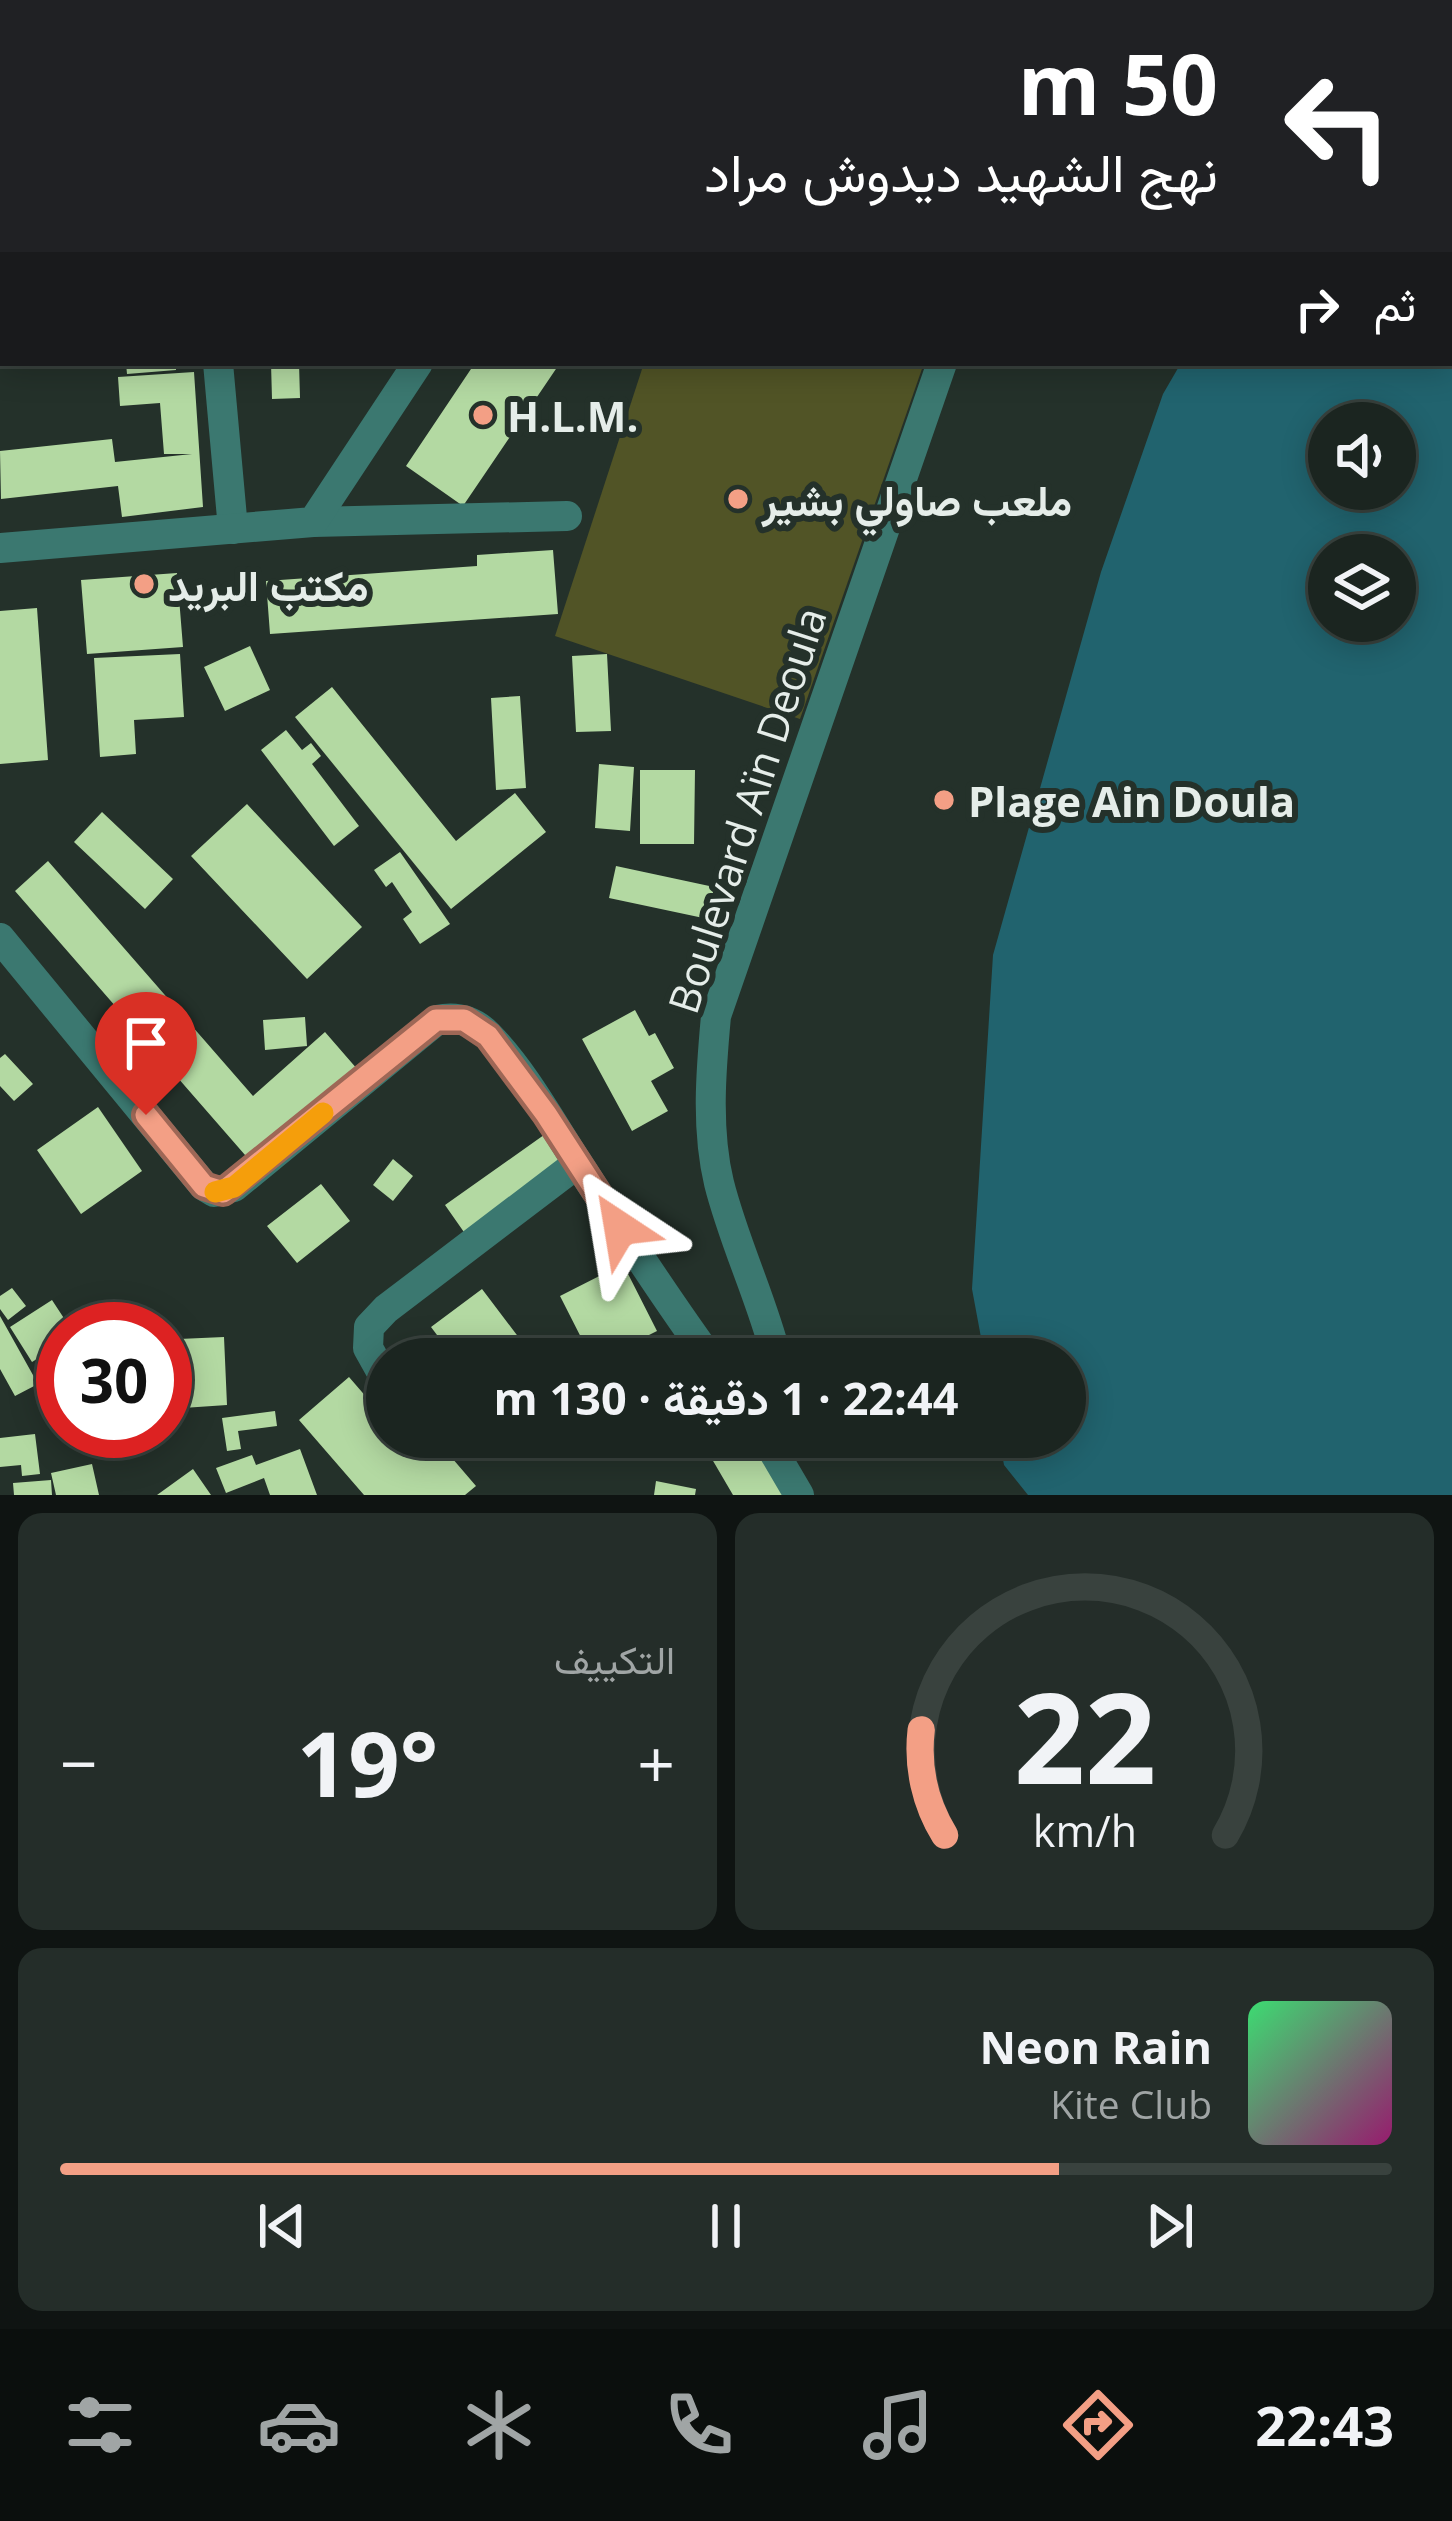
<!DOCTYPE html>
<html lang="ar">
<head>
<meta charset="utf-8">
<style>
  :root { --surface:#1b2520; --page:#242d29; --text:#f1f3f6; --muted:#a0a5a5; --line:#39423e; --accent:#f39f85 }
  body { margin:0; font-family:"Open Sans",Vazirmatn,sans-serif; background:var(--page); color:var(--text); direction:rtl; height:100vh; display:flex; flex-direction:column; font-size:45px; white-space:nowrap }
  * { box-sizing:border-box; margin:0 }
  p { font-size:39px; color:var(--muted) }
  .icon { flex:none; width:66px; height:66px; fill:none; stroke:currentColor; stroke-width:2; stroke-linecap:round; stroke-linejoin:round }
  .map { position:relative; height:1495px; overflow:hidden; direction:ltr }
  .drawer { display:flex; flex-direction:column; gap:18px; padding:18px; background:#0f1412; flex:1 }
  .drawer>* { flex:none }
  .banner { position:absolute; left:0px; top:0px; width:1452px; height:366px; box-shadow:0 6px 30px #0003,0 0 0 3px var(--line); direction:rtl; background:#202124; color:#fff; overflow:hidden }
  .fabs { position:absolute; left:1308px; top:402px; display:grid; gap:24px }
  .fabs a { display:grid; place-items:center; width:108px; height:108px; border-radius:50%; background:var(--surface); box-shadow:0 6px 30px #0003,0 0 0 3px var(--line); font-size:60px }
  .speed { position:absolute; left:36px; top:1302px; display:flex; gap:24px; font-size:60px; font-weight:700; text-align:center }
  .speed>* { display:grid; place-content:center; width:156px; height:156px; border-radius:50%; background:var(--surface); box-shadow:0 6px 30px #0003,0 0 0 3px var(--line); line-height:1 }
  .speed .limit { border:18px solid #d22; background:#fff; color:#111 }
  .pin { position:absolute; display:grid; place-items:center; width:102px; height:102px; color:#fff; margin:-123px -51px; border-radius:50% 50% 50% 0; rotate:-45deg; box-shadow:0 0 12px #0007 }
  .pin .icon { rotate:45deg }
  .me { position:absolute; width:132px; margin:-66px; rotate:327deg; stroke-linejoin:round; filter:drop-shadow(0 0 9px #0008) }
  .turn { display:flex; align-items:center; gap:42px; height:252px; padding:0 36px; font-size:54px }
  .turn .icon { width:156px; height:156px; stroke-width:2.5 }
  .turn b { display:block; font-size:84px; line-height:102px }
  .then { display:flex; align-items:center; height:114px; padding:0 36px; background:#0003; gap:24px; font-size:45px }
  .big { font-size:90px; font-weight:700; line-height:1.1 }
  .drawer .tile { flex:1; display:flex; flex-direction:column; justify-content:center; gap:18px; min-width:0; padding:0 42px; border-radius:24px; background:var(--page) }
  .drawer .dial { align-items:center; gap:0 }
  .dial svg { height:312px; overflow:visible; fill:none; stroke:var(--line); stroke-width:7; stroke-linecap:round; text-anchor:middle }
  .dial text { fill:var(--text); stroke:none }
  .song { display:flex; align-items:center; gap:36px }
  .cover { width:144px; height:144px; border-radius:18px; background:linear-gradient(135deg,hsl(140 70% 55%),hsl(320 70% 35%)) }
  .played { height:12px; border-radius:6px; background:linear-gradient(90deg,var(--accent) 75%,var(--line) 75%) }
  .keys { display:flex; justify-content:space-around; direction:ltr }
  .heat { display:flex; justify-content:space-between; align-items:center; font-size:66px; direction:ltr }
  .drawer .tiles { flex:1; display:grid; gap:18px; grid-template-columns:1fr 1fr }
  .tile:last-child { grid-column:span 2 }
  .trip { position:absolute; left:366px; top:1338px; width:720px; height:120px; border-radius:60px; background:var(--surface); box-shadow:0 6px 30px #0003,0 0 0 3px var(--line); font-weight:700; line-height:120px; text-align:center; direction:rtl }
  .tab-bar { display:flex; height:192px; justify-content:space-around; align-items:center; background:#0b0f0d; color:var(--muted) }
  .tab-bar .icon { width:84px; height:84px }
  .tab-bar .on { color:var(--accent) }
  .tab-bar b { font-size:54px; color:var(--text) }
  .map>svg:first-child { display:block }
  .green { fill:#515426 }
  .water { fill:#21636e; fill-rule:evenodd }
  .building { fill:#b3d9a2 }
  .lines { fill:none; stroke-linecap:round; stroke-linejoin:round }
  .minor { stroke:#3b7870; stroke-width:30 }
  .tertiary { stroke:#3b7870; stroke-width:30 }
  .route-casing { stroke:#9e6756; stroke-width:30 }
  .route { stroke:#f39f85; stroke-width:21 }
  .slow { stroke:#f59e0b; stroke-width:21 }
  .poi-dot { fill:#f39f85; stroke:#24312a; stroke-width:4.5 }
  .labels { text-anchor:middle; dominant-baseline:central; stroke-width:12; stroke-linejoin:round; paint-order:stroke }
  .poi-label { font-size:42px; font-weight:bold; fill:#e5ede9; stroke:#24312a; text-anchor:start }
  .street-label { font-size:42px; fill:#e5ede9; stroke:#24312a }
</style>
</head>
<body>
<div class="map">
<svg width="1452" height="1495" viewBox="0 0 1452 1495">
  <rect width="100%" height="100%" fill="#24312a"/>
  <path class="green" d="M 644,363 L 924,363 L 800,719 L 555,636 Z"/>
  <path class="water" d="M 1377,0 L 1452,0 L 1452,1495 L 1028,1495 L 1004,1465 L 999,1437 L 1065,1437 L 1065,1359 L 985,1359 L 972,1289 L 993,955 L 1101,572 L 1163,394 L 1181,363 L 1449,363 L 1449,3 L 1375,3 ZM 1329,423 L 1395,423 L 1395,489 L 1329,489 ZM 1329,555 L 1395,555 L 1395,621 L 1329,621 Z"/>
  <path class="building" d="M 126,363 L 176,363 L 176,370 L 127,374 Z
    M 271,363 L 299,363 L 300,398 L 272,399 Z
    M 475,363 L 560,363 L 463,506 L 406,466 Z
    M 194,372 L 203,507 L 122,517 L 118,486 L 1,499 L 0,451 L 112,439 L 115,462 L 192,454 L 164,454 L 160,403 L 120,406 L 118,377 Z
    M 553,550 L 558,614 L 270,634 L 266,581 L 477,566 L 477,555 Z
    M 177,573 L 183,647 L 87,654 L 81,580 Z
    M 37,608 L 48,760 L 0,764 L 0,611 Z
    M 250,646 L 270,690 L 225,711 L 204,667 Z
    M 180,654 L 184,717 L 134,720 L 136,754 L 100,757 L 94,658 Z
    M 607,654 L 611,731 L 576,732 L 572,656 Z
    M 332,687 L 456,841 L 515,793 L 546,832 L 451,909 L 295,717 Z
    M 520,696 L 526,788 L 496,790 L 491,698 Z
    M 286,730 L 302,750 L 311,743 L 321,756 L 312,764 L 359,826 L 334,846 L 261,750 Z
    M 599,764 L 634,767 L 630,831 L 595,828 Z
    M 640,770 L 695,770 L 694,844 L 640,844 Z
    M 247,804 L 362,927 L 307,979 L 191,856 Z
    M 102,812 L 173,879 L 145,909 L 74,842 Z
    M 400,852 L 450,924 L 420,944 L 403,919 L 412,912 L 392,882 L 386,887 L 374,870 Z
    M 48,861 L 253,1096 L 325,1032 L 358,1070 L 252,1163 L 15,891 Z
    M 616,866 L 714,887 L 708,919 L 609,898 Z
    M 635,1010 L 649,1036 L 655,1033 L 674,1068 L 651,1081 L 668,1111 L 632,1131 L 582,1039 Z
    M 305,1017 L 307,1046 L 265,1050 L 263,1020 Z
    M 5,1054 L 33,1084 L 14,1101 L 0,1086 L 0,1058 Z
    M 98,1107 L 142,1171 L 81,1214 L 37,1150 Z
    M 558,1125 L 580,1155 L 466,1235 L 445,1205 Z
    M 393,1159 L 413,1176 L 393,1201 L 373,1185 Z
    M 321,1184 L 350,1221 L 297,1263 L 267,1226 Z
    M 623,1264 L 657,1331 L 601,1359 L 592,1359 L 560,1296 Z
    M 12,1288 L 26,1306 L 8,1320 L 0,1309 L 0,1296 Z
    M 482,1289 L 535,1359 L 455,1359 L 431,1327 Z
    M 52,1300 L 71,1329 L 63,1329 L 63,1359 L 56,1347 L 32,1362 L 10,1327 Z
    M 0,1316 L 38,1384 L 15,1396 L 0,1369 Z
    M 224,1337 L 227,1405 L 183,1408 L 179,1339 Z
    M 566,1337 L 578,1359 L 540,1359 L 537,1353 Z
    M 349,1377 L 387,1421 L 387,1437 L 401,1437 L 415,1454 L 434,1437 L 476,1486 L 465,1495 L 364,1495 L 299,1420 Z
    M 275,1411 L 277,1426 L 238,1431 L 241,1449 L 227,1451 L 222,1418 Z
    M 35,1434 L 40,1474 L 22,1476 L 21,1465 L 0,1467 L 0,1438 Z
    M 737,1437 L 752,1437 L 786,1495 L 733,1495 L 709,1454 Z
    M 300,1449 L 317,1495 L 270,1495 L 264,1478 L 226,1493 L 216,1468 L 252,1455 L 256,1465 Z
    M 92,1464 L 99,1495 L 56,1495 L 51,1473 Z
    M 193,1469 L 211,1495 L 157,1495 Z
    M 51,1480 L 52,1495 L 14,1495 L 13,1483 Z
    M 656,1481 L 696,1489 L 695,1495 L 654,1495 Z"/>
  <g class="lines">
    <path class="minor" d="M 186,0 L 187,3
      M 455,0 L 456,3
      M 644,3 L 645,0
      M 0,130 L 3,130
      M 218,363 L 233,529
      M 313,522 L 567,516
      M 0,938 L 204,1186 L 214,1192 L 234,1187 L 437,1020 C 456,1016 473,1020 488,1035 C 524,1072 551,1122 579,1165 C 622,1231 664,1296 710,1359
      M 777,1359 C 762,1299 734,1243 719,1183 C 706,1129 711,1070 716,1016 L 942,363
      M 387,1382 L 368,1348 L 369,1327 L 386,1309 L 578,1163
      M 765,1437 L 799,1495"/>
    <path class="tertiary" d="M 1019,3 L 1021,0
      M 1073,3 L 1075,0
      M 0,548 L 313,522 L 418,363"/>
  </g>
  <g class="lines">
    <defs>
      <path id="route" d="M 146,1115 L 204,1186 L 223,1192 L 436,1020 L 464,1020 L 488,1036 L 546,1114 L 620,1228"/>
    </defs>
    <use href="#route" class="route-casing"/>
    <use href="#route" class="route"/>
    <path class="slow" d="M 215,1192 L 234,1187 L 323,1113"/>
  </g>
  <g class="poi-dot">
    <circle cx="483" cy="415" r="12"/>
    <circle cx="738" cy="499" r="12"/>
    <circle cx="144" cy="584" r="12"/>
    <circle cx="944" cy="800" r="12"/>
  </g>
  <g class="labels">
    <g class="poi-label">
      <text x="507" y="415">H.L.M.</text>
      <text x="762" y="499">ملعب صاولي بشير</text>
      <text x="168" y="584">مكتب البريد</text>
      <text x="968" y="800">Plage Ain Doula</text>
    </g>
    <g class="street-label">
      <text transform="translate(746 810) rotate(-72)">Boulevard Aïn Deoula</text>
    </g>
  </g>
</svg>
<div class="fabs">
<a><svg class="icon" aria-label="sound" viewBox="0 0 24 24"><path d="M4 9h4l5-4v14l-5-4H4zM17 9q2 3 0 6"/></svg></a>
<a><svg class="icon" aria-label="layers" viewBox="0 0 24 24"><path d="M12 4l9 5-9 5-9-5zM3 14l9 5 9-5"/></svg></a>
</div>
<div class="speed"><div class="limit">30</div></div>
<div class="pin" style="left:146px;top:1115px;background:#d93025"><svg class="icon" aria-label="arrive" viewBox="0 0 24 24"><path d="M6 21V4h12l-3 4 3 4H6"/></svg></div>
<svg class="me" style="left:620px;top:1228px" viewBox="-20 -20 40 40"><path d="M0-17L14 15 0 8-14 15z" fill="#f39f85" stroke="#fff" stroke-width="4"/></svg>
<div class="trip">22:44 · 1 دقيقة · 130 m</div>
<div class="banner">
<div class="turn"><svg class="icon" aria-label="left" viewBox="0 0 24 24"><path d="M17 20v-9H6M10 6l-5 5 5 5"/></svg><div><b>50 m</b>نهج الشهيد ديدوش مراد</div></div>
<div class="then">ثم<svg class="icon" aria-label="right" viewBox="0 0 24 24"><path d="M7 20v-9h11M14 6l5 5-5 5"/></svg></div>
</div>
</div>
<section class="drawer">
<div class="tiles">
<div class="tile dial"><svg viewBox="0 0 100 80">
<path d="M14 69A42 42 0 1 1 86 69"/>
<path d="M14 69A42 42 0 0 1 8 42" stroke="#f39f85"/>
<text x="50" y="56" font-size="32" font-weight="700">22</text>
<text x="50" y="72" font-size="11">km/h</text>
</svg></div>
<div class="tile"><p>التكييف</p>
<div class="heat"><a>−</a><b class="big">19°</b><a>+</a></div>
</div>
<div class="tile">
<div class="song"><i class="cover"></i><div><b>Neon Rain</b><p>Kite Club</p></div></div>
<div class="played"></div>
<div class="keys"><svg class="icon" aria-label="previous" viewBox="0 0 24 24"><path d="M18 5L8 12l10 7zM5 5v14"/></svg><svg class="icon" aria-label="pause" viewBox="0 0 24 24"><path d="M8 5v14M16 5v14"/></svg><svg class="icon" aria-label="next" viewBox="0 0 24 24"><path d="M6 5l10 7-10 7zM19 5v14"/></svg></div>
</div>
</div>
</section>
<nav class="tab-bar">
<b>22:43</b>
<svg class="icon on" aria-label="directions" viewBox="0 0 24 24"><path d="M12 3l9 9-9 9-9-9zM9 14v-3h6M13 9l2 2-2 2"/></svg>
<svg class="icon" aria-label="music" viewBox="0 0 24 24"><path d="M9 18V5l10-2v13"/><circle cx="6" cy="18" r="3"/><circle cx="16" cy="16" r="3"/></svg>
<svg class="icon" aria-label="phone" viewBox="0 0 24 24"><path d="M5 4h4l2 5-3 2q2 4 5 5l2-3 5 2v4C11 20 4 13 5 4z"/></svg>
<svg class="icon" aria-label="climate" viewBox="0 0 24 24"><path d="M12 3v18M4 7l16 10M4 17L20 7"/></svg>
<svg class="icon" aria-label="car" viewBox="0 0 24 24"><path d="M5 17H2v-5l4-1 3-4h7l3 4 3 1v5h-3M9 17h6M6 11h13"/><circle cx="7" cy="17" r="2"/><circle cx="17" cy="17" r="2"/></svg>
<svg class="icon" aria-label="filters" viewBox="0 0 24 24"><path d="M4 7h16M4 17h16"/><circle cx="9" cy="7" r="2"/><circle cx="15" cy="17" r="2"/></svg>
</nav>
</body>
</html>
